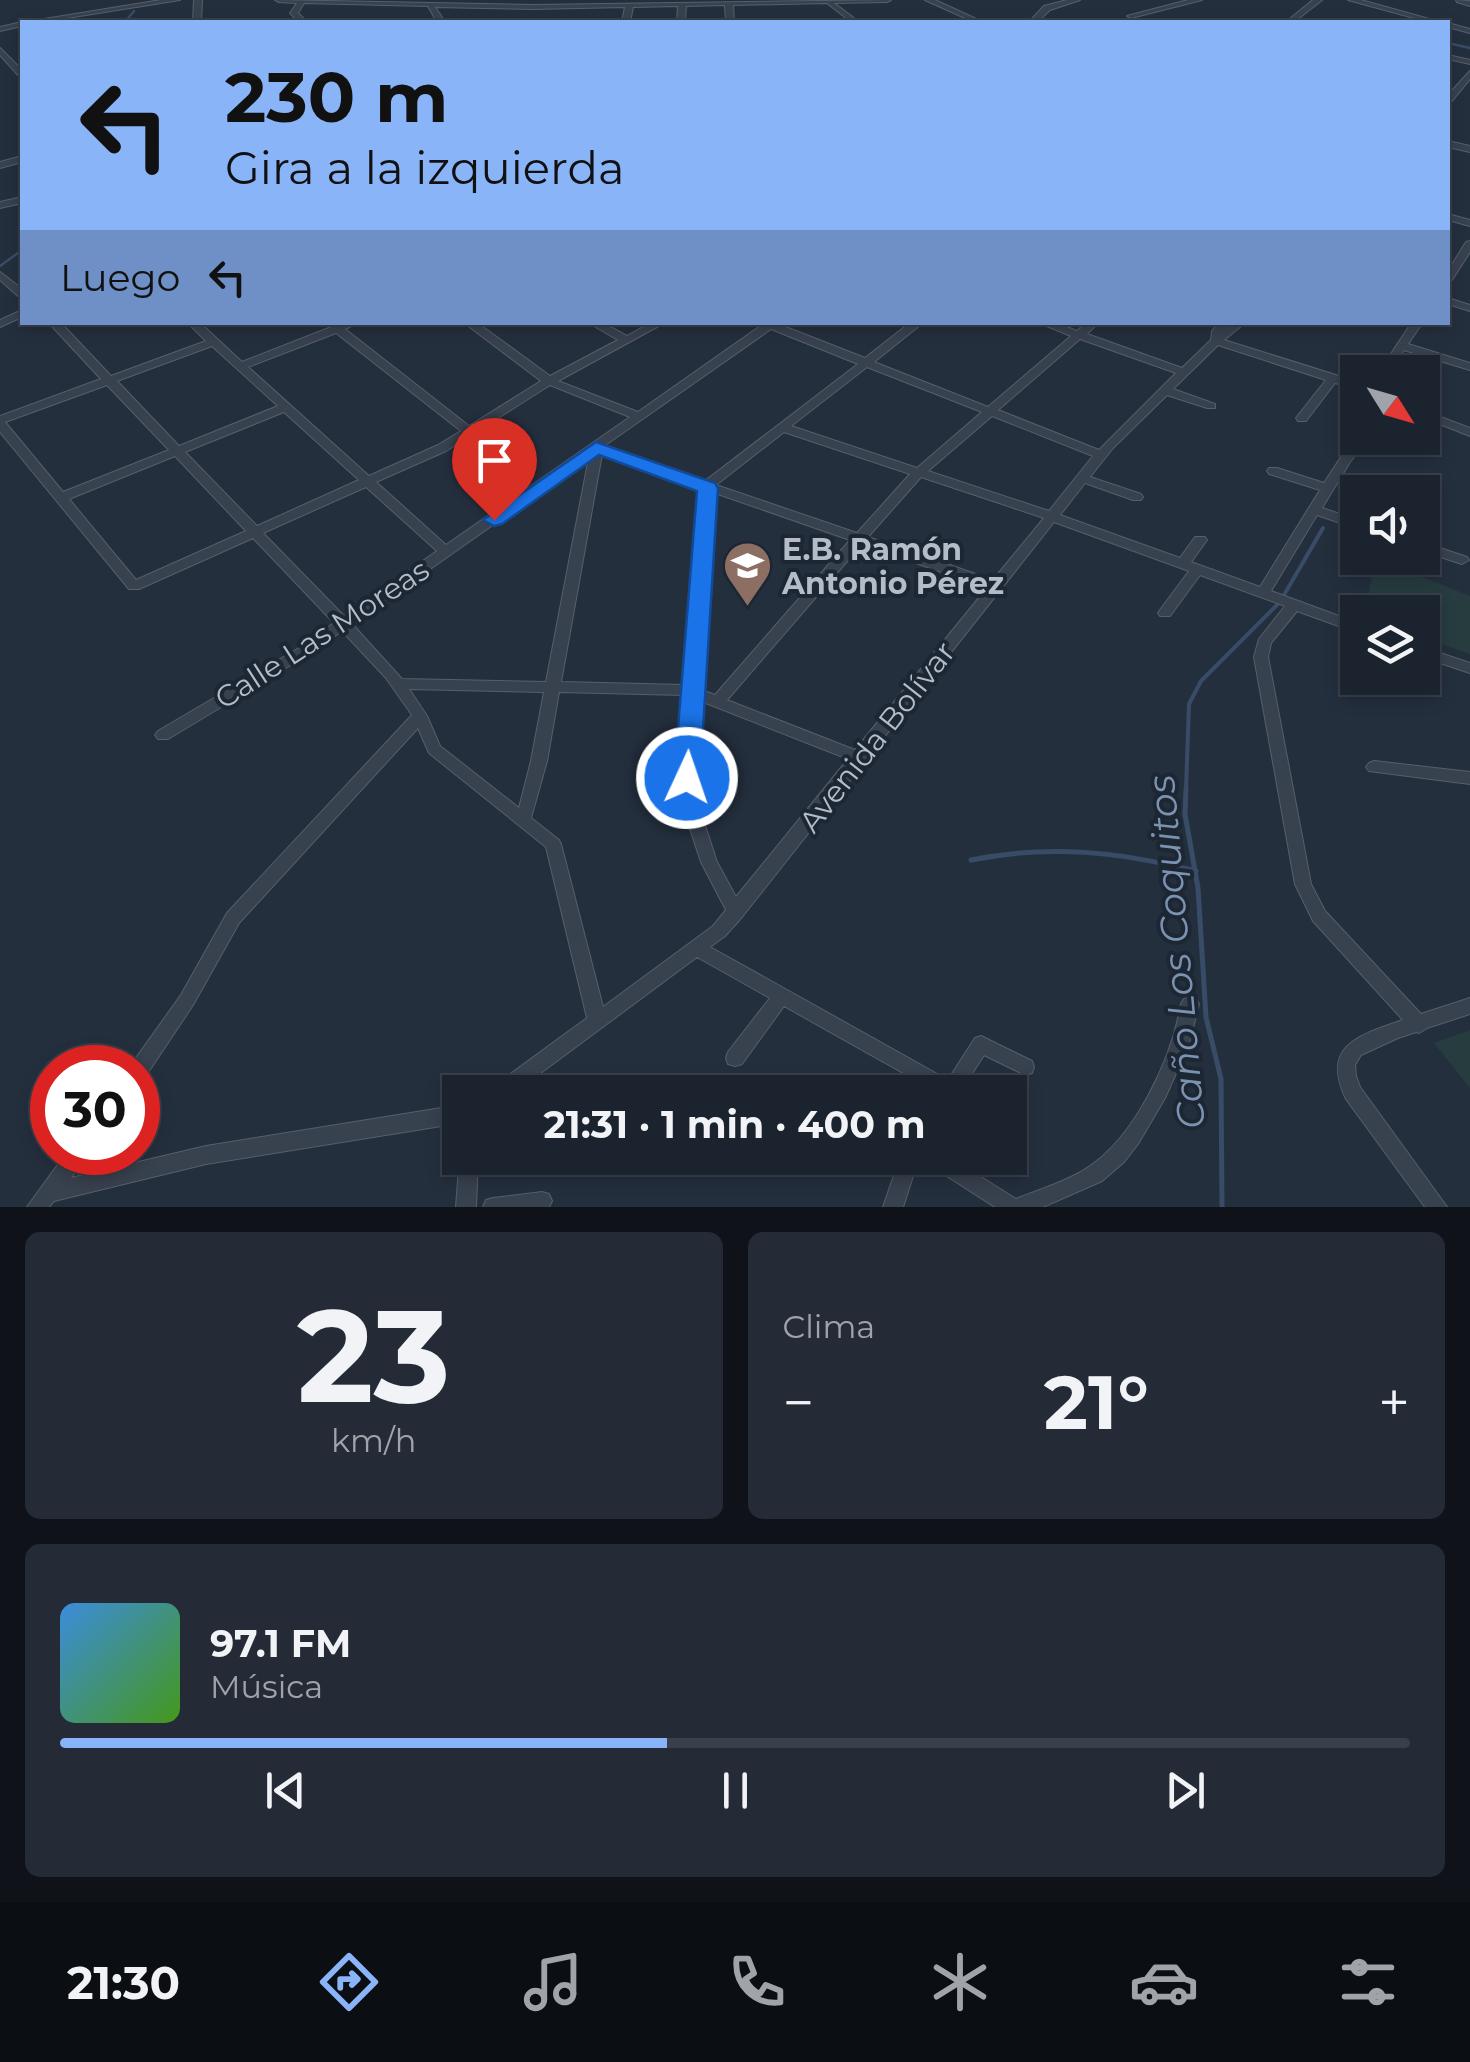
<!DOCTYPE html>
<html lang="es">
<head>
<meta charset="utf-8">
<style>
  :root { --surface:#1b232e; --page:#242b36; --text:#f1f3f6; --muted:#a0a4aa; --line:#39404a; --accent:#8ab4f8 }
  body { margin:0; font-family:Montserrat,sans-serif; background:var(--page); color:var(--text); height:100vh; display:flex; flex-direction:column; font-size:38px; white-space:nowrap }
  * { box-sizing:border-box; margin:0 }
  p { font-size:32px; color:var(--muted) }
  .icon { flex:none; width:55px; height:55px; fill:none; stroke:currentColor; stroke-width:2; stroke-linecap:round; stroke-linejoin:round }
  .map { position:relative; height:1207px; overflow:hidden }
  .drawer { display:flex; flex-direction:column; gap:25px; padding:25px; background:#0f1319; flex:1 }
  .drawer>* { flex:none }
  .guide { position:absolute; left:20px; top:20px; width:1430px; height:305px; border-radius:0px; box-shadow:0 5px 15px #0003,0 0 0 2px var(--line); background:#8ab4f8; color:#111; overflow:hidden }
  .needle { width:65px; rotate:127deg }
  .buttons { position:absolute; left:1340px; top:355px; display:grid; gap:20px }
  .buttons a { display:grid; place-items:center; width:100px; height:100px; border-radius:0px; background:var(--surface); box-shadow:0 5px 15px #0003,0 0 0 2px var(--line); font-size:50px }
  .speed { position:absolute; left:30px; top:1045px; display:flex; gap:20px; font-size:50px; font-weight:700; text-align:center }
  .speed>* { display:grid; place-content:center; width:130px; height:130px; border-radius:50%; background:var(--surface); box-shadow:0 5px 15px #0003,0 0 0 2px var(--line); line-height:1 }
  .speed .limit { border:15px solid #d22; background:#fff; color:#111 }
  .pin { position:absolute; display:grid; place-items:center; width:85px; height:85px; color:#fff; margin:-102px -42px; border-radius:50% 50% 50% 0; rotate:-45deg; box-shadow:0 0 10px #0007 }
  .pin .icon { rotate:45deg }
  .me { position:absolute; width:110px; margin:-55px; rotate:3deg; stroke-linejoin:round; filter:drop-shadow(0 0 8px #0008) }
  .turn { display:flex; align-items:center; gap:35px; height:210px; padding:0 40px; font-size:45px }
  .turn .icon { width:130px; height:130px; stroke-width:2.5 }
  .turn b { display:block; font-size:70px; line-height:85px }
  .then { display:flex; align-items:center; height:95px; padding:0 40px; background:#0003; gap:20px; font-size:38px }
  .big { font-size:75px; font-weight:700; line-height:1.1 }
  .drawer .tile { flex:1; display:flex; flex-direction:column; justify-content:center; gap:15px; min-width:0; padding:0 35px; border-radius:15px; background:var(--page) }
  .drawer .dial { align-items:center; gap:0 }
  .dial b { font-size:130px; line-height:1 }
  .song { display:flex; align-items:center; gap:30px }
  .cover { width:120px; height:120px; border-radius:15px; background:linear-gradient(135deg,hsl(210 70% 55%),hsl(100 70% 35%)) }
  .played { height:10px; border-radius:5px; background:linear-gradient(90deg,var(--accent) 45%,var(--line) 45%) }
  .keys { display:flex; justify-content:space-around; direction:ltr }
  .heat { display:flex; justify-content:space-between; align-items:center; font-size:55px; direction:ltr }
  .drawer .tiles { flex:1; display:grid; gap:25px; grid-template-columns:1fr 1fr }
  .tile:last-child { grid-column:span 2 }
  .trip { position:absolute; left:442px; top:1075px; width:585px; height:100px; border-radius:0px; background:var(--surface); box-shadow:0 5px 15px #0003,0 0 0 2px var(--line); font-weight:700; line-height:100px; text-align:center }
  .tab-bar { display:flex; height:160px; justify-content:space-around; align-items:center; background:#0b0e12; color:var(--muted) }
  .tab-bar .icon { width:70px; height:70px }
  .tab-bar .current { color:var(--accent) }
  .tab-bar b { font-size:45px; color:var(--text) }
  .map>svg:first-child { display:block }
  .green { fill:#263c3f }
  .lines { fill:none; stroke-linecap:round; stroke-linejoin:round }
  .stream-far2 { stroke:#394c67; stroke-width:2.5 }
  .stream-far1 { stroke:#394c67; stroke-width:4 }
  .stream { stroke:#394c67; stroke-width:5 }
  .minor-casing { stroke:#565f6c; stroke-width:2 }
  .minor { fill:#38414e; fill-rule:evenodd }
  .route { fill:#1a73e8; stroke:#114b97; stroke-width:2.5 }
  .labels { text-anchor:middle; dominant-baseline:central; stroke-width:8; stroke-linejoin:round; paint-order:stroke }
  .poi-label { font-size:30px; font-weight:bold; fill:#b4bcc9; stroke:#1d2633; text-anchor:start }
  .street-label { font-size:30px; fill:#b4bcc9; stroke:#1d2633 }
  .near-water-label { font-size:38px; font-style:italic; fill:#7c92b1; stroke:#1d2633 }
</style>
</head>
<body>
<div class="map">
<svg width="1470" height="1207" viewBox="0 0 1470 1207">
  <rect width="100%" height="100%" fill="#242f3e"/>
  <path class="green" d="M 1380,560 L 1470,596 L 1470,654 L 1423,638 L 1422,612 L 1366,612 L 1374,562 Z
    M 1470,1030 L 1470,1088 L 1434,1043 Z"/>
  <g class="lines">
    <path class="stream-far2" d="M 125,22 L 134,11
      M 1448,43 L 1470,48
      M 0,266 L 22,250"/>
    <path class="stream-far1" d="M 1284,595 L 1323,528
      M 1186,790 L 1189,704 L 1201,681 L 1277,605"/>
    <path class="stream" d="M 1186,788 L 1185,814 L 1198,888 L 1206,1017 L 1221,1079 L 1222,1207
      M 971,860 C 1050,844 1119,852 1196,871"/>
    <defs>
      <path id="minor" d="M 161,0 L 180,0 L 42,22 L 26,22 Z
        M 194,0 L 202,0 L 201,22 L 193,22 Z
        M 275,0 L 533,5 L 891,0 L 887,2 L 834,3 L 859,22 L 851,22 L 827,3 L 733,5 L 734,22 L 726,22 L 725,5 L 686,6 L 685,22 L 677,22 L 678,6 L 633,7 L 630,22 L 622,22 L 625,7 L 533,9 L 435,7 L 445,22 L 437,22 L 428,6 L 304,3 L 298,13 L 307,22 L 299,22 L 290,13 L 297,3 L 279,2 Z
        M 925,0 L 935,0 L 983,22 L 974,22 Z
        M 1067,0 L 1080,0 L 1050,10 L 1037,22 L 1029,22 L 1044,6 Z
        M 1188,0 L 1202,0 L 1131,18 L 1127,16 Z
        M 1313,0 L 1322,0 L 1294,22 L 1286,22 Z
        M 1348,0 L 1361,0 L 1440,22 L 1429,22 Z
        M 1456,0 L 1470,1 L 1470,6 L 1457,2 Z
        M 22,22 L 25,22 L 22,22 L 22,26 L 0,31 L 0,27 Z
        M 1448,23 L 1470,29 L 1470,33 L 1448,27 Z
        M 0,48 L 22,70 L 22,76 L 19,76 L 0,55 Z
        M 1448,55 L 1470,60 L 1470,64 L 1448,59 Z
        M 1470,71 L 1470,79 L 1451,102 L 1448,102 L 1448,95 Z
        M 1448,141 L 1470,146 L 1470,152 L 1448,147 Z
        M 22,156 L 22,162 L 0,168 L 0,162 Z
        M 22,197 L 22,203 L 0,208 L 0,202 Z
        M 1448,214 L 1470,220 L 1470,226 L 1448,220 Z
        M 1470,241 L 1470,252 L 1452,280 L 1448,281 L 1448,271 L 1466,242 Z
        M 0,272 L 22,289 L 22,297 L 18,296 L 0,280 Z
        M 1448,298 L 1470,305 L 1470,311 L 1448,304 Z
        M 22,310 L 22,317 L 0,327 L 0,320 Z
        M 48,322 L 60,322 L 111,376 L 206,341 L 187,322 L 199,322 L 242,362 L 344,322 L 360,322 L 345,329 L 469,426 L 541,381 L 463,322 L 476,322 L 550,376 L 618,340 L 587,322 L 601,322 L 627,336 L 652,322 L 666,322 L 558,381 L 638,412 L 766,322 L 779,322 L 778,324 L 865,358 L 911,322 L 924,322 L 874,362 L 988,407 L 1071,336 L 1037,322 L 1054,322 L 1077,331 L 1087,322 L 1099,322 L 1087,334 L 1182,368 L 1211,340 L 1212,331 L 1219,322 L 1231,322 L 1226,328 L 1233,322 L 1246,322 L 1224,340 L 1358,382 L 1358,389 L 1335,383 L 1306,421 L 1298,421 L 1296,418 L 1326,380 L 1218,345 L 1173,389 L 1215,404 L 1215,408 L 1207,408 L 1167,395 L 1113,448 L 1090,477 L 1141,494 L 1143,497 L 1141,500 L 1133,500 L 1085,483 L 1060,515 L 1180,558 L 1195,537 L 1205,537 L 1207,540 L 1191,562 L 1260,587 L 1320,490 L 1269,474 L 1267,471 L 1269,468 L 1277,468 L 1324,483 L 1341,457 L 1358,437 L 1369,438 L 1350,462 L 1322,508 L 1358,520 L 1358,529 L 1317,515 L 1271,591 L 1358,623 L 1358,633 L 1297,611 L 1271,643 L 1268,657 L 1311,884 L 1325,911 L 1421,1014 L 1470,998 L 1470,1014 L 1427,1028 L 1419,1033 L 1416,1032 L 1398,1038 L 1361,1055 L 1355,1065 L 1356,1076 L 1360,1087 L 1447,1207 L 1425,1207 L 1346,1099 C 1320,1045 1360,1035 1403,1020 L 1313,921 L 1295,884 L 1254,657 L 1259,639 L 1285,606 L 1200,575 L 1170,616 L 1160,616 L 1158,613 L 1160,610 L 1189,571 L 1054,522 L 742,917 L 725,936 L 710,947 L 948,1080 L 975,1038 L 981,1036 L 1032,1061 L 1034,1067 L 1032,1073 L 1025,1075 L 984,1055 L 960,1092 L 937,1092 L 784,1006 L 742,1064 L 735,1066 L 728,1064 L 726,1058 L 728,1052 L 770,998 L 697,957 L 515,1092 L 492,1092 L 494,1086 L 587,1018 L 546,847 L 429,753 L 418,728 L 239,923 L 193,1005 L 145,1077 L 138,1079 L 138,1068 L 130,1068 L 131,1065 L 181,995 L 227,913 L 412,715 L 386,678 L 342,631 L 309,654 L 168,739 L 158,739 L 155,735 L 158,731 L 299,648 L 334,623 L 253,538 L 139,589 L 129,589 L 0,432 L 0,416 L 101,379 ZM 771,329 L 858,364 L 705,481 L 604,446 ZM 336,333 L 461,431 L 438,445 L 369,476 L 248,367 ZM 1080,339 L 1176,373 L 1099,450 L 998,410 ZM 212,346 L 278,406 L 179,446 L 117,381 ZM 867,367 L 982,412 L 917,468 L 791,426 ZM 107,385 L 169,450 L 63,492 L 5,422 ZM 550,385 L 630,417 L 446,545 L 376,482 L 446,451 ZM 284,412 L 359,480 L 257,526 L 185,452 ZM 992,416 L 1093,456 L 1049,511 L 928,471 ZM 784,432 L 910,474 L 857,533 L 716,485 ZM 602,454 L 702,489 L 684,685 L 561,682 ZM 175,456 L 246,531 L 136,580 L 69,499 ZM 589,457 L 546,682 L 402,679 L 352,624 ZM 921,477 L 1044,518 L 993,580 L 868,537 ZM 366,487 L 437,551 L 344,616 L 263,533 ZM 715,493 L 850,540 L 715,695 L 699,689 ZM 862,544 L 987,588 L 855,750 L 727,700 ZM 409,689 L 544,692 L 531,761 L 519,808 L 440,746 L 427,716 ZM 559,692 L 684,695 L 679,795 L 701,862 L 726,910 L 713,926 L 603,1007 L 561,844 L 559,840 L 531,818 L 547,761 ZM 698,700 L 848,759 L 736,897 L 717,862 L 695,795 Z
        M 1412,322 L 1423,322 L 1408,344 L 1470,363 L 1470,370 L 1404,350 L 1389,372 L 1379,372 Z
        M 1422,410 L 1470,428 L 1470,436 L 1422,417 Z
        M 1422,542 L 1467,557 L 1469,560 L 1462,564 L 1422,551 Z
        M 1422,647 L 1470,663 L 1470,673 L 1422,657 Z
        M 1374,761 L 1470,772 L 1470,784 L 1369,771 L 1366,767 L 1369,763 Z
        M 1190,996 L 1196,999 L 1199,1004 L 1189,1044 L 1165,1098 L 1138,1144 L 1124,1162 L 1102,1181 L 1043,1207 L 995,1207 L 928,1164 L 926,1158 L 951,1158 L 1016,1199 C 1040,1189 1066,1182 1087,1168 C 1135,1138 1172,1058 1181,1004 L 1184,999 Z
        M 460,1105 L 460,1123 L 206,1164 L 54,1201 L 49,1207 L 27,1207 L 67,1152 L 88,1152 L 71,1178 L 206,1146 Z
        M 460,1154 L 460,1158 L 478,1158 L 476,1207 L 456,1207 Z
        M 900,1158 L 919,1158 L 903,1207 L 883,1207 Z
        M 542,1192 L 549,1194 L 552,1201 L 549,1207 L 483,1207 L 486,1200 L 493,1198 Z"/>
    </defs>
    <use href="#minor" class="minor-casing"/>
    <use href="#minor" class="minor"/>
  </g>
  <path class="route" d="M 596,442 L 715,483 L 718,488 L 700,778 L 696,785 L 678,785 L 674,778 L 697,491 L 599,455 L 502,524 L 494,526 L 483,520 Z"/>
  <defs>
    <symbol id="school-pin" viewBox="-11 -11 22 30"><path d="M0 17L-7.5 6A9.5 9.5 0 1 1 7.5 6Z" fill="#8d6e63" stroke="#1d2633"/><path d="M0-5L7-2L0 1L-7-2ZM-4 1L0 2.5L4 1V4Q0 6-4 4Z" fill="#fff"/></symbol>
  </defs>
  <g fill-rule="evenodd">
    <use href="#school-pin" x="720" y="538" width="55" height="75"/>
  </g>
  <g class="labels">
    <g class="poi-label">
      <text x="782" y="549">E.B. Ramón<tspan x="782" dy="34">Antonio Pérez</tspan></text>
    </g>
    <g class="street-label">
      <text transform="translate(322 634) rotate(-33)">Calle Las Moreas</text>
      <text transform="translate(877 737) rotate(-52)">Avenida Bolívar</text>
    </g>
    <g class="near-water-label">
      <text transform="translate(1176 952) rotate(-95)">Caño Los Coquitos</text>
    </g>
  </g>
</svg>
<div class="buttons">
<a><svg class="needle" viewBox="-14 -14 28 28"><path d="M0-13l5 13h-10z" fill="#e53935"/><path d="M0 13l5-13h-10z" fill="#a0a4aa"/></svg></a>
<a><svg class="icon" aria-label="sound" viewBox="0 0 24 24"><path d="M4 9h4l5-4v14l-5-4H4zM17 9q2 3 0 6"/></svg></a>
<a><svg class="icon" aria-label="layers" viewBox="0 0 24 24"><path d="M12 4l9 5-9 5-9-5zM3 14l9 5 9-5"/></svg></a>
</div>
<div class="speed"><div class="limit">30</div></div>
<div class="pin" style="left:494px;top:520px;background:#d93025"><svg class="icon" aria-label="arrive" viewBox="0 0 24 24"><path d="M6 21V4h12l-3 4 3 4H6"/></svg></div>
<svg class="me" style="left:687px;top:778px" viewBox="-20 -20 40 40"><circle r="17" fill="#1a73e8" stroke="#fff" stroke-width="3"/><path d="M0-11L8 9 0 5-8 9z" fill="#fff"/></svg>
<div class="trip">21:31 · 1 min · 400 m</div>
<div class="guide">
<div class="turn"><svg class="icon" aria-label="left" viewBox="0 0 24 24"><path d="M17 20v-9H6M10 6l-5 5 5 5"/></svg><div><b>230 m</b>Gira a la izquierda</div></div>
<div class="then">Luego<svg class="icon" aria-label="left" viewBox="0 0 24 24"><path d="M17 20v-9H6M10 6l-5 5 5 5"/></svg></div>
</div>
</div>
<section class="drawer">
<div class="tiles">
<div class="tile dial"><b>23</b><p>km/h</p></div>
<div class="tile"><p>Clima</p>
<div class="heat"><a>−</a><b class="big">21°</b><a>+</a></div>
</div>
<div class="tile">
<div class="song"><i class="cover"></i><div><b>97.1 FM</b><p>Música</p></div></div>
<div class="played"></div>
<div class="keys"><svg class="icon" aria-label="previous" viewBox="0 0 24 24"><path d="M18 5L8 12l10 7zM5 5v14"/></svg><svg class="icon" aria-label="pause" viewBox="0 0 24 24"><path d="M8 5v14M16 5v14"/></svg><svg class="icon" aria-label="next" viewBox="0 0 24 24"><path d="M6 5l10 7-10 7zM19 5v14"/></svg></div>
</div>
</div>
</section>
<nav class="tab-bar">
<b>21:30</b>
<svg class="icon current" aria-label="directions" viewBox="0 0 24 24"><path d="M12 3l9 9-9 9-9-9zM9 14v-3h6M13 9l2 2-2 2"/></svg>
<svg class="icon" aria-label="music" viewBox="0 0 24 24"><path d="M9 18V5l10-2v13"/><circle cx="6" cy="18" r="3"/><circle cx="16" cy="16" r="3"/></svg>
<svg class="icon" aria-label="phone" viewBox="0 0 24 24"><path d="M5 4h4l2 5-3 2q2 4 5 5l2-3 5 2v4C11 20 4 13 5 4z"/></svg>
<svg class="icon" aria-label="climate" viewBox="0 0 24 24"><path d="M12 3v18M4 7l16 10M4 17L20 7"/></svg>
<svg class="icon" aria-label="car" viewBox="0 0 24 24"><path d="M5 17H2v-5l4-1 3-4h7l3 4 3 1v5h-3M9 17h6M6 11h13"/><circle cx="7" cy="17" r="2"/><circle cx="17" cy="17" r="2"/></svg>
<svg class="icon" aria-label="filters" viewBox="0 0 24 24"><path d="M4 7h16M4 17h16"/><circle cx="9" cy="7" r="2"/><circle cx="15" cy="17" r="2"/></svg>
</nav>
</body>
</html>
